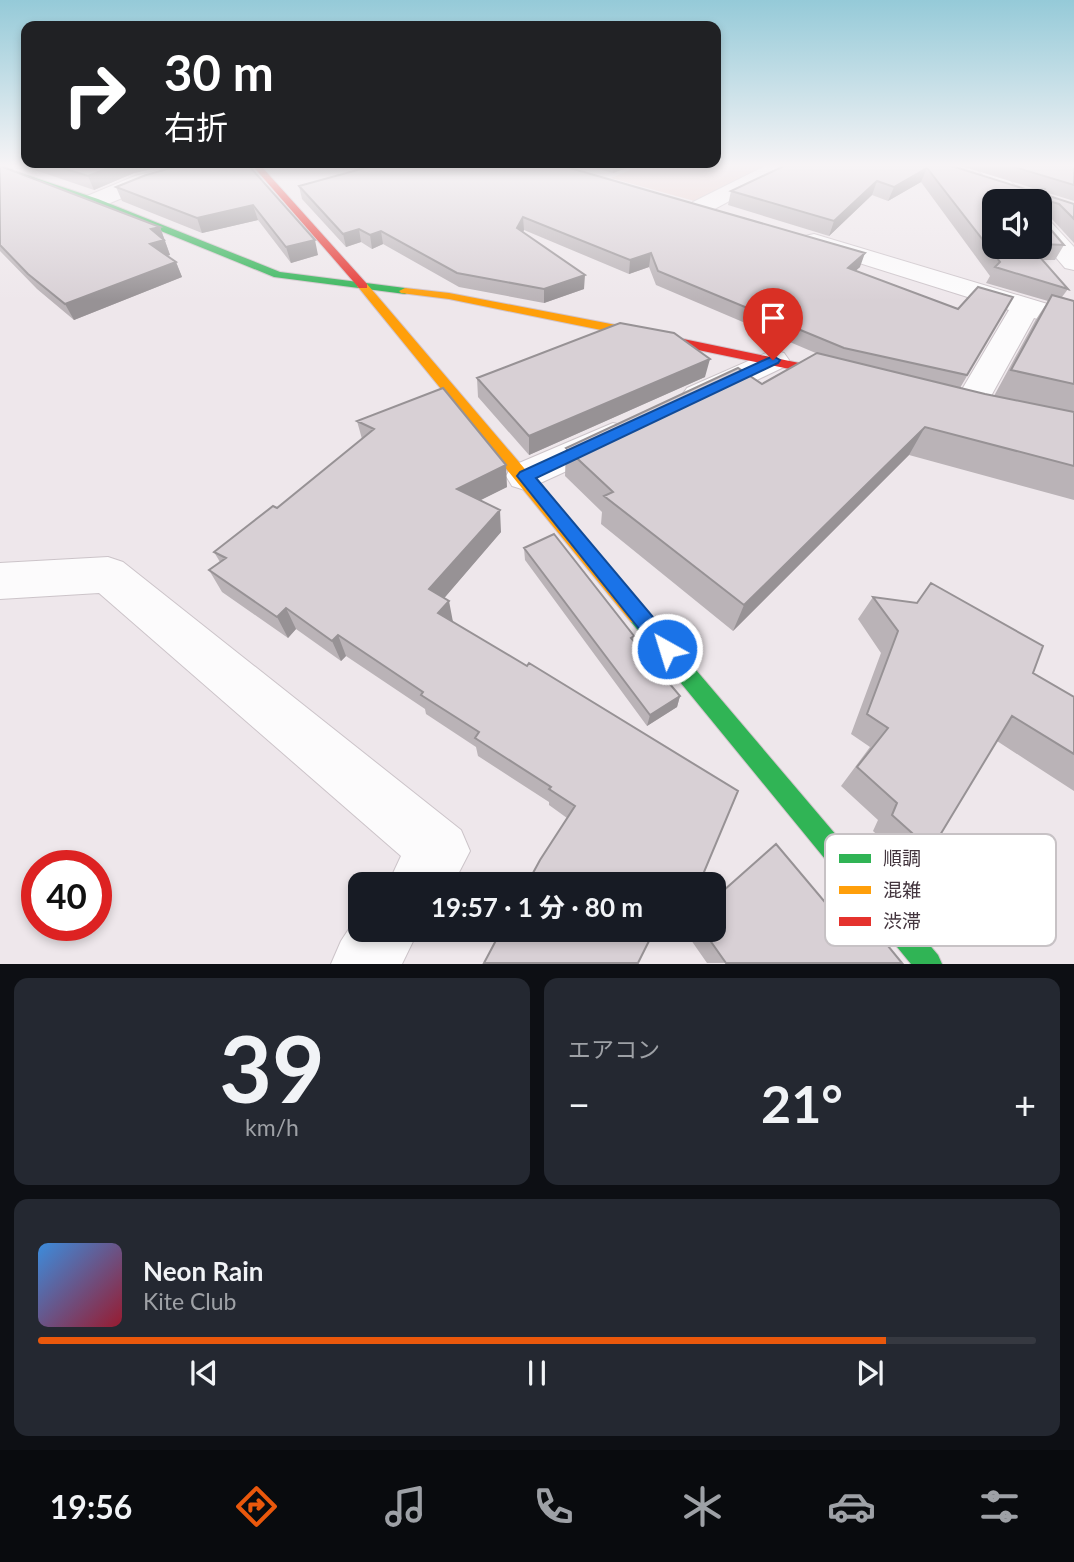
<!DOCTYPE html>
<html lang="ja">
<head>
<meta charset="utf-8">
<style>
  :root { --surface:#171b24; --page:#242831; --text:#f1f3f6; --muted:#9ea1a6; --line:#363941; --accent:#ea580c }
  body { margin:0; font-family:Lato,"Noto Sans JP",sans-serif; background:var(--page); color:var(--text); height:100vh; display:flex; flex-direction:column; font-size:26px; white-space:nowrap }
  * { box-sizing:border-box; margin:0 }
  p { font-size:23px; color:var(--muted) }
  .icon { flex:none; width:38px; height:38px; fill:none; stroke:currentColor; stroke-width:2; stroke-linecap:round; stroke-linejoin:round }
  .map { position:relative; height:964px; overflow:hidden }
  .panel { display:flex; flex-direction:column; gap:14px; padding:14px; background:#0d0f14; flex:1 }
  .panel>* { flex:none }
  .top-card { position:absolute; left:21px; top:21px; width:700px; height:147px; border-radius:14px; box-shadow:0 4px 10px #0003; background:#202124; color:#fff; overflow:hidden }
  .tools { position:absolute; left:982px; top:189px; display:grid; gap:14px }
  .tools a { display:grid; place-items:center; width:70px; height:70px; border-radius:14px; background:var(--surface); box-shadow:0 4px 10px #0003; font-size:35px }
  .speed { position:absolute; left:21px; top:850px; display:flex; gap:14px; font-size:35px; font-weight:700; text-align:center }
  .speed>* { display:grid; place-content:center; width:91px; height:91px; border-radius:50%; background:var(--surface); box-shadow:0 4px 10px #0003; line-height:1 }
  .speed .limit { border:10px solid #d22; background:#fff; color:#111 }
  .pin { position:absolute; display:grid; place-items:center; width:60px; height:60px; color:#fff; margin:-72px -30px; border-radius:50% 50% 50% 0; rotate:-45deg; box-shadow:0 0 7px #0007 }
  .pin .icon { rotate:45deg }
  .me { position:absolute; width:77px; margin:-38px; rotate:321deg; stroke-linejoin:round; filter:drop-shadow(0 0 5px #0008) }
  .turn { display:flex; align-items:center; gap:24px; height:147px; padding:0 28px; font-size:32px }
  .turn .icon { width:91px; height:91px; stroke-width:2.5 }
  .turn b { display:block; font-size:49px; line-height:60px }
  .big { font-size:52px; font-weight:700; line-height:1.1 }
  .panel .card { flex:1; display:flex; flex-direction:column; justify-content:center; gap:10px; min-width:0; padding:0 24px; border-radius:14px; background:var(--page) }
  .panel .dial { align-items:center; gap:0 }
  .dial b { font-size:91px; line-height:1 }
  .song { display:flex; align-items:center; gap:21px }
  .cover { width:84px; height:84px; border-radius:10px; background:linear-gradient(135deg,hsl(210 70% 55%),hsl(350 70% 35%)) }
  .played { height:7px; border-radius:4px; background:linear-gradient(90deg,var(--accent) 85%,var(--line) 85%) }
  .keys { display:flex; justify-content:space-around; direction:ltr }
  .heat { display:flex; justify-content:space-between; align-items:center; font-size:38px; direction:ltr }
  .panel .tiles { flex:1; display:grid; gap:14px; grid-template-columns:1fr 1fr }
  .card:last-child { grid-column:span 2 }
  .trip { position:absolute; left:348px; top:872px; width:378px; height:70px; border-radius:14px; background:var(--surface); box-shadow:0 4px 10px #0003; font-weight:700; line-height:70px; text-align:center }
  .tab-bar { display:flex; height:112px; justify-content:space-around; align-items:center; background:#090b0e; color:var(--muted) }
  .tab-bar .icon { width:49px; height:49px }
  .tab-bar .on { color:var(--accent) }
  .tab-bar b { font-size:32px; color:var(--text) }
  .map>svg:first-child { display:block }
  .green { fill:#e8cdca }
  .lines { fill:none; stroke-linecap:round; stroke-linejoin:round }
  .street-casing { stroke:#ccc4c9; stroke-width:2 }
  .fast-casing { stroke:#d1c4cb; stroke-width:2 }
  .slow-casing { stroke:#d1c4cb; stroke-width:2 }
  .jam-casing { stroke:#d1c4cb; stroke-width:2 }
  .street { fill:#fcfbfc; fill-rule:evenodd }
  .fast { fill:#30b455; fill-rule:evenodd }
  .slow { fill:#ff9f0a; fill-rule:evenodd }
  .jam { fill:#e5322d; fill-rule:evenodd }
  .wall { fill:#bab3b7; fill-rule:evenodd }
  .shaded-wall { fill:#979295 }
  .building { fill:#d8d0d5; stroke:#979295; stroke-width:2 }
  .route { fill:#1a73e8; stroke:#114b97; stroke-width:2 }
  .key { fill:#fff; stroke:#c7c2c5; stroke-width:2 }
  .key-label { font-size:19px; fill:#43353e }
</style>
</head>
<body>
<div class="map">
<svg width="1074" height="964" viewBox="0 0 1074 964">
  <rect width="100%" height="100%" fill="#eee7eb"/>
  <path class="green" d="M 640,166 L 767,166 L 698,202 L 611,178 Z"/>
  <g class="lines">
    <defs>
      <path id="street" d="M 175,166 L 208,166 L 205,170 L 151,186 L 103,206 L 87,206 L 84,201 L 87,196 L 135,176 Z
        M 765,166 L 790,166 L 787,170 L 709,212 L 693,212 L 689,207 L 693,202 Z
        M 975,166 L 996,166 L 1029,201 L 1006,201 Z
        M 1040,218 L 1049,220 L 1074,247 L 1074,270 L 1065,268 L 1040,239 Z
        M 814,234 L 1074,312 L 1074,330 L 1034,318 L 980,416 L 968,419 L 956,416 L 951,408 L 1009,310 L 805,246 L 802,241 L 805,236 Z
        M 773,350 L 784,353 L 789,360 L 784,367 L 711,402 L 699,406 L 687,402 L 682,395 L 687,388 Z
        M 613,423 L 626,426 L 631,435 L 626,444 L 525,490 L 512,486 L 506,476 L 512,466 Z
        M 108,557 L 123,562 L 461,830 L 470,851 L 453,884 L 388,884 L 401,856 L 99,593 L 0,599 L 0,563 Z
        M 360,912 L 360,929 L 419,929 L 402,964 L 331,964 L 341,941 Z"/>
      <path id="fast" d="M 0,166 L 98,199 L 280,272 L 405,288 L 411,291 L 405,294 L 274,277 L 92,203 L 0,170 Z
        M 638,608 L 645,610 L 938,955 L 942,964 L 911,964 L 631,622 L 629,616 L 631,610 Z"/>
      <path id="slow" d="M 363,283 L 367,284 L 645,610 L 647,616 L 645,622 L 638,624 L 631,622 L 359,288 L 357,286 Z
        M 405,288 L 449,293 L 616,325 L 622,329 L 616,333 L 449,299 L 401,293 L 399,291 Z"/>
      <path id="jam" d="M 253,166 L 261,166 L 367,284 L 367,288 L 359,288 Z
        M 616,325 L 847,373 L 854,377 L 847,381 L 612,332 L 610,329 Z"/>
    </defs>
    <use href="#street" class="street-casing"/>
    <use href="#fast" class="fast-casing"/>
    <use href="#slow" class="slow-casing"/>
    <use href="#jam" class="jam-casing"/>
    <use href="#street" class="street"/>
    <use href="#fast" class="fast"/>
    <use href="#slow" class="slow"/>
    <use href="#jam" class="jam"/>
  </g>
  <path class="wall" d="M 0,166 L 160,227 L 170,255 L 167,256 L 176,262 L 182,277 L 74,320 L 37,289 L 0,251 Z
    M 23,166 L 165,166 L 134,173 L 94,190 Z
    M 249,166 L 318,255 L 291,263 L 258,220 L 202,233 L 122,201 L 116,187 Z
    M 372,166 L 860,267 L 855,271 L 958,309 L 1013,297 L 960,388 L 994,396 L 1035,321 L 1048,301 L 986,283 L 990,276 L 921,182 L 888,201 L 872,195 L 829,236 L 728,205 L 731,191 L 952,166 L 1025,189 L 1036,189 L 961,166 L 1074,166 L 1074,201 L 1045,192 L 1046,195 L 1074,204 L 1074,243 L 1051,218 L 1046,217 L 1046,224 L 1064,245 L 1055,260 L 1043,260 L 1068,289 L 1062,297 L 1074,301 L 1074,500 L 909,455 L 733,631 L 601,524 L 602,512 L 565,476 L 566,448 L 762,384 L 818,354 L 656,285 L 649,267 L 629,274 L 524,230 L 523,232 L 584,289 L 544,303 L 459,287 L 383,244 L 372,249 L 361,242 L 346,247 L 302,199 L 299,186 ZM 1040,201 L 1040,247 L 994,247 Z
    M 585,166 L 632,166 L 613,173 Z
    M 705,377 L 529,455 L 478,397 L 477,378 Z
    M 357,421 L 507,487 L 480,500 L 501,532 L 444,598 L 453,622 L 738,791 L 567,818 L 549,805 L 549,802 L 478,756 L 476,747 L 426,714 L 425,709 L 346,656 L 341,661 L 296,629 L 288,638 L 222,592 L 209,570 L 220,562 L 214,552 L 277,508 L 362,439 Z
    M 524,548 L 633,641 L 680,696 L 677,707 L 647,726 L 525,560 Z
    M 873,597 L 1033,673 L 1074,697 L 1074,791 L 997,741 L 931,850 L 909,865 L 873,831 L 878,820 L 841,786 L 870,747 L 851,734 L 881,653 L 858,619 Z
    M 714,929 L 857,940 L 875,930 L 902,963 L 707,963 L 684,930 Z"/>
  <path class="shaded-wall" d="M 114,166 L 165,166 L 134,173 L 94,190 L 88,176 Z
    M 613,166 L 632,166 L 613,173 Z
    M 927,168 L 921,182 L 888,201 L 894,187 Z
    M 877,181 L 872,195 L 829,236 L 834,221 Z
    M 253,205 L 258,220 L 202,233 L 197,218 Z
    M 523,217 L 524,230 L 518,241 L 517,228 Z
    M 160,227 L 170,255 L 157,259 L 150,244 L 151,229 Z
    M 359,229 L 361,242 L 346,247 L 343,234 Z
    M 381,231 L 383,244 L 372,249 L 370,235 Z
    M 315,240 L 318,255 L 291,263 L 286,247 Z
    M 651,253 L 649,267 L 629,274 L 630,260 Z
    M 865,253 L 860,267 L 843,282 L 848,268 Z
    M 176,262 L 182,277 L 74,320 L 65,304 Z
    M 585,275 L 584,289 L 544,303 L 544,289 Z
    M 710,359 L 705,377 L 529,455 L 529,436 Z
    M 925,427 L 909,455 L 733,631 L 744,605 Z
    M 506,465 L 507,487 L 459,511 L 457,489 Z
    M 500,510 L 501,532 L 434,610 L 429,589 Z
    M 449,601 L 453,622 L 438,613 Z
    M 286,608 L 296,629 L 288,638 L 277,617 Z
    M 338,635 L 346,656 L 341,661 L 332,641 Z
    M 680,696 L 677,707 L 647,726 L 650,715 Z"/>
  <path class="building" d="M 0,166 L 160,227 L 151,229 L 164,240 L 150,244 L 176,262 L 65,304 L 28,274 L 0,245 Z
    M 56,166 L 114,166 L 88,176 Z
    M 178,166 L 249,166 L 315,240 L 286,247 L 253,205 L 197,218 L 116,187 L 146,175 Z
    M 372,166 L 563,166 L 865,253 L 848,268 L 958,309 L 978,287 L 1013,297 L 967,375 L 844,348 L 658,271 L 651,253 L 630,260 L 523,217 L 517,228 L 585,275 L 544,289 L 457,273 L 381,231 L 370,235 L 359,229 L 343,234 L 299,186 Z
    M 784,166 L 952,166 L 1025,189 L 1045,189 L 1046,195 L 1074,204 L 1074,219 L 1059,204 L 1049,201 L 1045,204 L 1046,224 L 1064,245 L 1040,244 L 1040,201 L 994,201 L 994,247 L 1031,247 L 1068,289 L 995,267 L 1000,262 L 927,168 L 894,187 L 877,181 L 834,221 L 731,191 Z
    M 1011,166 L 1074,166 L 1074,185 Z
    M 1052,295 L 1074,301 L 1074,384 L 1011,370 Z
    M 620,323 L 674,333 L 710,359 L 529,436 L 477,378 Z
    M 817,353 L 985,394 L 1074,412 L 1074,466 L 925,427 L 744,605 L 604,496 L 613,492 L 566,448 L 738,368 L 762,384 Z
    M 443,388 L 506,465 L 457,489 L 500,510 L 429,589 L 449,601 L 438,613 L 527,666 L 529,663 L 738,791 L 699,884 L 527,884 L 540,860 L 575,806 L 549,789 L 551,787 L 475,738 L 479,732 L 421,695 L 423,692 L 338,635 L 332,641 L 286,608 L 277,617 L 209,570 L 226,558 L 214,552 L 273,506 L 277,508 L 374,429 L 357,421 Z
    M 554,534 L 634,636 L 631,638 L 680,696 L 650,715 L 524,548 Z
    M 931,583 L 1043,646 L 1033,673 L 1074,697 L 1074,754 L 1012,716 L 931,850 L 892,815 L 897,803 L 857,767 L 888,728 L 867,714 L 898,631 L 873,597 L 917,603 Z
    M 776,844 L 861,945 L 875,930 L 902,963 L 726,963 L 702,929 L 714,929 L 714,899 Z
    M 502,929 L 655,929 L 638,963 L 484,963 Z"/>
  <linearGradient id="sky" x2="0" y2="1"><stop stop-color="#95cad8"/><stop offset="0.55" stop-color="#f7f4f6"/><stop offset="1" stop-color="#f7f4f6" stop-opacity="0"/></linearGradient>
  <rect width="1074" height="301" fill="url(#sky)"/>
  <path class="route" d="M 773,356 L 780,360 L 778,363 L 536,478 L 674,642 L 677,649 L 674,655 L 667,658 L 660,655 L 517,476 L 520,472 Z"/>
  <rect x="825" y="834" width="231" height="112" rx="10" class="key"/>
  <rect x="839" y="854" width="32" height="9" fill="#30b455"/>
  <rect x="839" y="886" width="32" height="8" fill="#ff9f0a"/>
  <rect x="839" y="917" width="32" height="9" fill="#e5322d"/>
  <g class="key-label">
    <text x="883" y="865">順調</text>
    <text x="883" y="897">混雑</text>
    <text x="883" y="928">渋滞</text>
  </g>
</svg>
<div class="tools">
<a><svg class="icon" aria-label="sound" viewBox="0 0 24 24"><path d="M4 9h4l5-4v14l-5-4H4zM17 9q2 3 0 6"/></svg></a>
</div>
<div class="speed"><div class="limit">40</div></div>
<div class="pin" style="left:773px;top:360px;background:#d93025"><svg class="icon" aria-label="arrive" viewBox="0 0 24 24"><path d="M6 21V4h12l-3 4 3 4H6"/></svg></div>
<svg class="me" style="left:667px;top:649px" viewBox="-20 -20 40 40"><circle r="17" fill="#1a73e8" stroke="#fff" stroke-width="3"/><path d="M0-11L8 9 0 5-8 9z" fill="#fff"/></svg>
<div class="trip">19:57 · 1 分 · 80 m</div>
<div class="top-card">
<div class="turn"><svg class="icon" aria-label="right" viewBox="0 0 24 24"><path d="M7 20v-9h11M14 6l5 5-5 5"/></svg><div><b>30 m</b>右折</div></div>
</div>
</div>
<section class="panel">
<div class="tiles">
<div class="card dial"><b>39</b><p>km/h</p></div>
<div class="card"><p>エアコン</p>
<div class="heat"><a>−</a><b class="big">21°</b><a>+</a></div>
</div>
<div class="card">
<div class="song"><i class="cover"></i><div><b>Neon Rain</b><p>Kite Club</p></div></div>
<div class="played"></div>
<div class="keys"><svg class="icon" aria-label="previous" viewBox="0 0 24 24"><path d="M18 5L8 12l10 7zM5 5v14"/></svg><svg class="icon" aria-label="pause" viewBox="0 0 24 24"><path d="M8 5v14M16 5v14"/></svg><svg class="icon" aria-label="next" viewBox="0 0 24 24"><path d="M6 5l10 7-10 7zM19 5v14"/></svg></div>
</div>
</div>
</section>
<nav class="tab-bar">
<b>19:56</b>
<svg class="icon on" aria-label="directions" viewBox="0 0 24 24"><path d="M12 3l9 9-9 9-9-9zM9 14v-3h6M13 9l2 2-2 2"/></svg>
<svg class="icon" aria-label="music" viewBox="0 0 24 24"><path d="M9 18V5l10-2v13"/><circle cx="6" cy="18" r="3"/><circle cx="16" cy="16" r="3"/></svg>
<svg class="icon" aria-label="phone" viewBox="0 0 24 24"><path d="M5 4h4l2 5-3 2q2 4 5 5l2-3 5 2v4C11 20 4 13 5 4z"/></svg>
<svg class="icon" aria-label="climate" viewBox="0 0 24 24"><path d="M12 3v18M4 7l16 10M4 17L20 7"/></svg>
<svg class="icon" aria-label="car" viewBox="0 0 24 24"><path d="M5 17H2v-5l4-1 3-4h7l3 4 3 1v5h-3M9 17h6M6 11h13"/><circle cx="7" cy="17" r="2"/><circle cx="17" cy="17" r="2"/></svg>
<svg class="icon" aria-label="filters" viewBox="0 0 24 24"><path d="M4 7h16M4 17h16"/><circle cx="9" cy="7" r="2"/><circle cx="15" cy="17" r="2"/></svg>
</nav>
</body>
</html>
